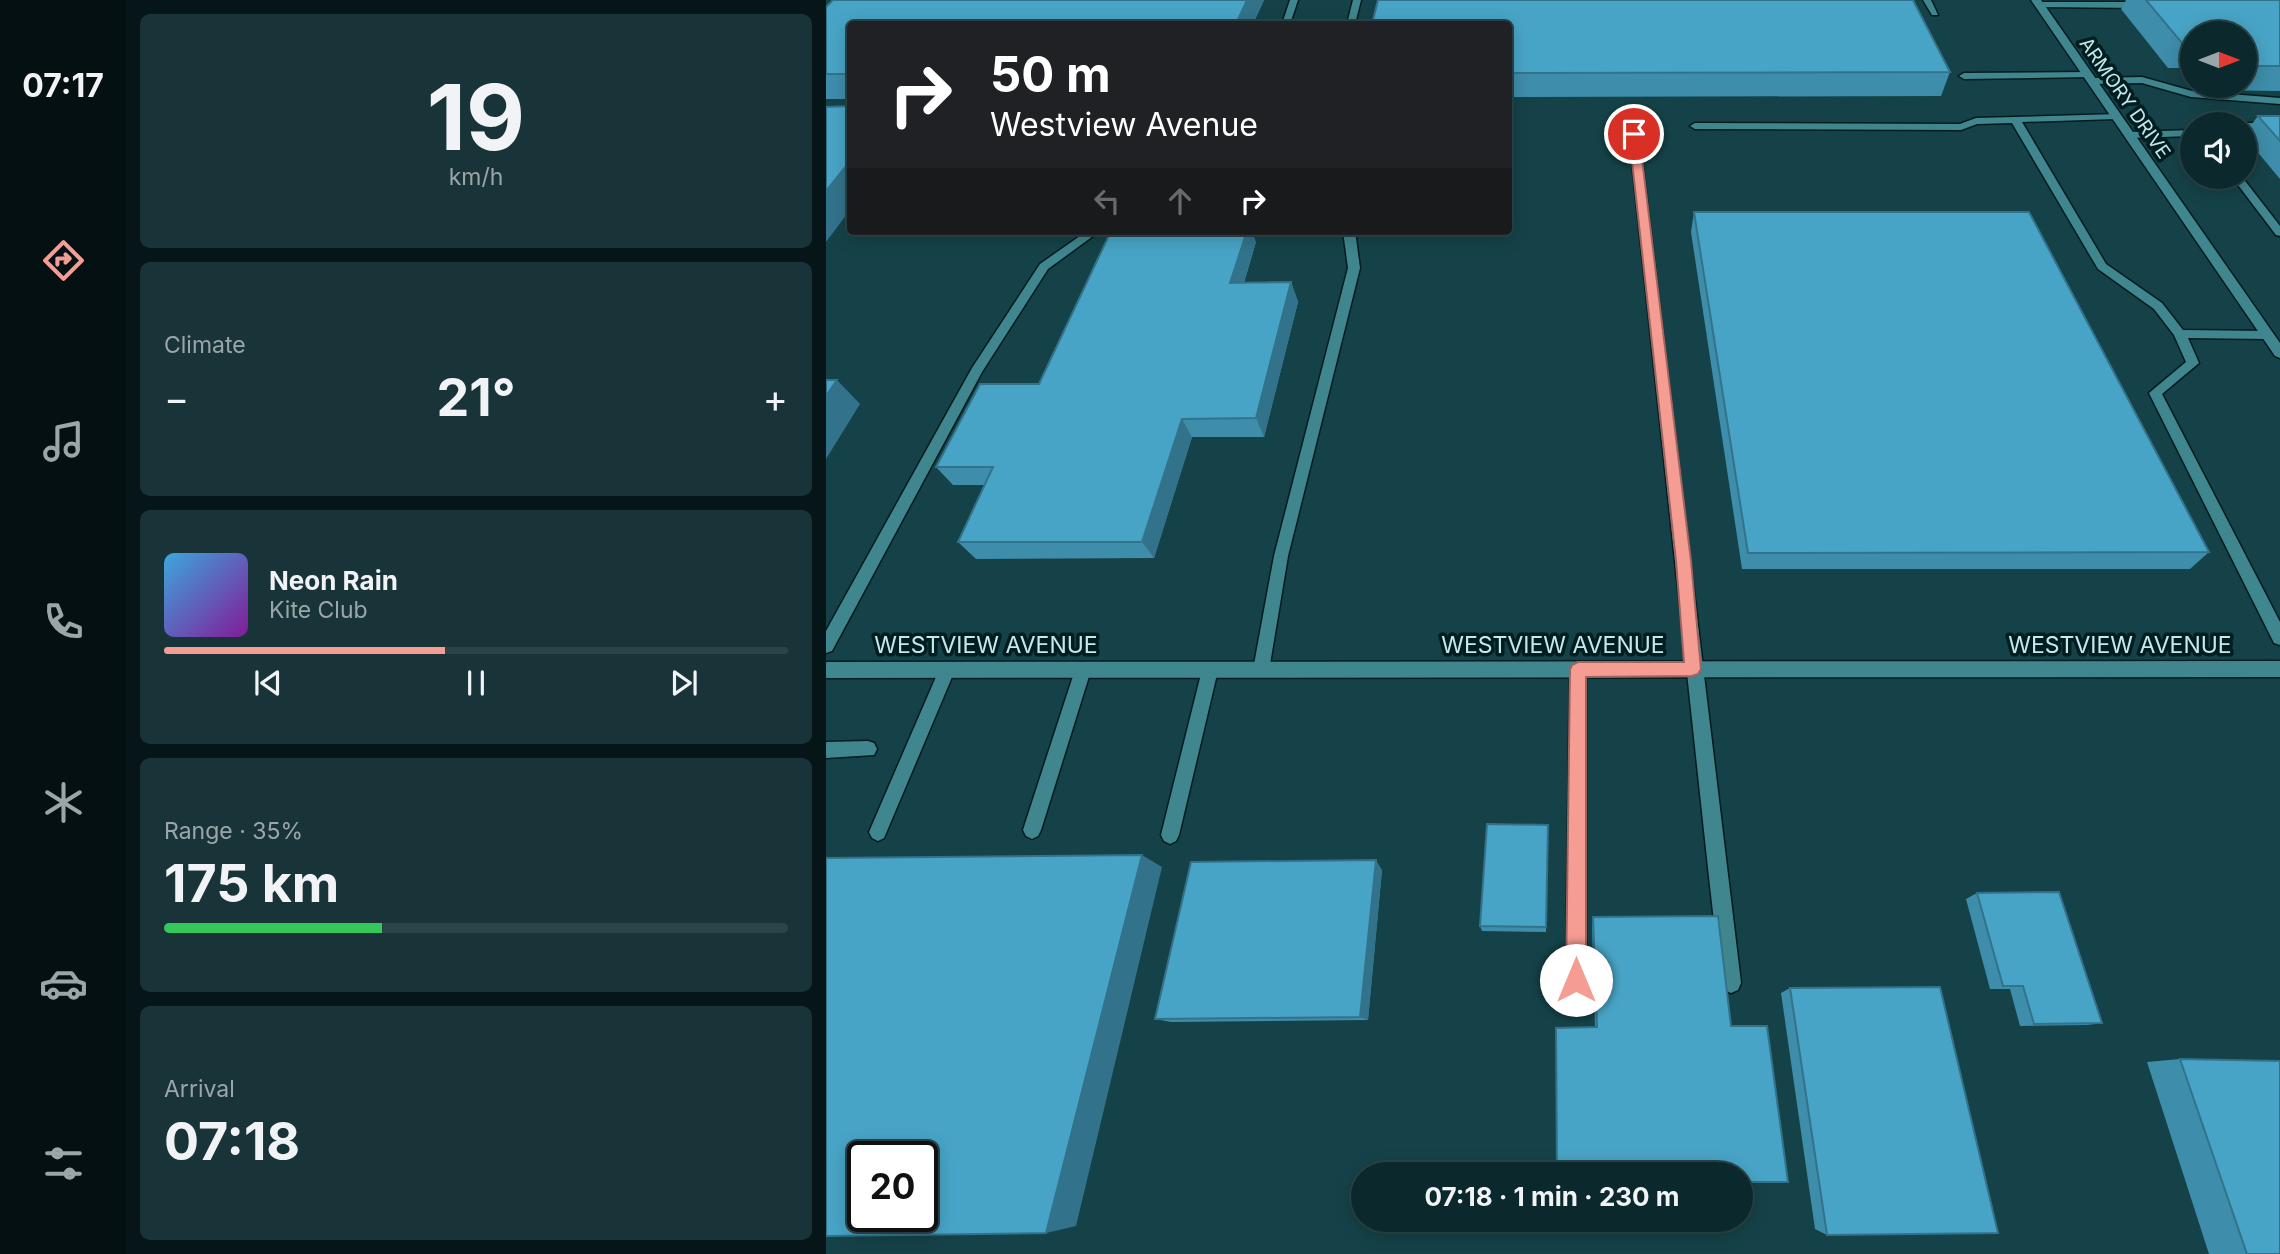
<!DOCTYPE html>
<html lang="en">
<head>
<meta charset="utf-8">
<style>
  :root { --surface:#0b282c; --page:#193438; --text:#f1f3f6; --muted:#9aa6a9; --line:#2b4448; --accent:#f59c93 }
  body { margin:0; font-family:Inter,sans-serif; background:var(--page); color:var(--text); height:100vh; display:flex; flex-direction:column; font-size:26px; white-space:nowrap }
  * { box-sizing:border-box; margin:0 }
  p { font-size:23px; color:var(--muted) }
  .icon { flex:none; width:38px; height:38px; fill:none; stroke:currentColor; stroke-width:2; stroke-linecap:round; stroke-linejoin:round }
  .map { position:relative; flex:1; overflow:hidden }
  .panel { display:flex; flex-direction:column; gap:14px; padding:14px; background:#061618; width:700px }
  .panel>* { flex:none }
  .guide { position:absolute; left:21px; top:21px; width:665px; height:214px; border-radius:7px; box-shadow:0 4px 18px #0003,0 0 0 2px var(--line); background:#202124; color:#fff; overflow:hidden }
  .needle { width:46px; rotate:90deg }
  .fabs { position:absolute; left:1354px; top:21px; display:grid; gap:14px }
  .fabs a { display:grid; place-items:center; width:77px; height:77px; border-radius:50%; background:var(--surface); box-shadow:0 4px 18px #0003,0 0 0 2px var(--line); font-size:35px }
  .speed { position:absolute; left:21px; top:1141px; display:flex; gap:14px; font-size:35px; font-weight:700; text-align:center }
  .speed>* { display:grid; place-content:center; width:91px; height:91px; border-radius:50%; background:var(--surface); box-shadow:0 4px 18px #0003,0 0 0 2px var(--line); line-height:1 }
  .speed .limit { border:4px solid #111; border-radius:10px; background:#fff; color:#111 }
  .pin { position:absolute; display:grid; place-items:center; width:60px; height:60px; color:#fff; margin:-30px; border:4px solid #fff; border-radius:50%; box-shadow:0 2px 7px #0007 }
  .me { position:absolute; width:77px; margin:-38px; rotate:0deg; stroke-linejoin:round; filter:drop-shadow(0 0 5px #0008) }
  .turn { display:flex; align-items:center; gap:24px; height:147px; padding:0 28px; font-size:32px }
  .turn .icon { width:91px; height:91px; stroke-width:2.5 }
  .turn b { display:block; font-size:49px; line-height:60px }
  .lanes { display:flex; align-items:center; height:66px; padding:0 28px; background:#0003; justify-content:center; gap:35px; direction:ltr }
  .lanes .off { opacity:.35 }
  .big { font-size:52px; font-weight:700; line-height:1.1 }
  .panel .tile { flex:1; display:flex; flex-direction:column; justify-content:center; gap:10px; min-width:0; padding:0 24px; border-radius:10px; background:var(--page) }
  .panel .dial { align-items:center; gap:0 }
  .dial b { font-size:91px; line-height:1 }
  .song { display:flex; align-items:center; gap:21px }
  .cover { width:84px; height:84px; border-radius:10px; background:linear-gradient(135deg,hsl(200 70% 55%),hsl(290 70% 35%)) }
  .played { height:7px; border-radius:4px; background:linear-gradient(90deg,var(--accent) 45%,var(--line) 45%) }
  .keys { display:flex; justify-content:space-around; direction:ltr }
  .heat { display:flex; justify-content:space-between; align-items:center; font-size:38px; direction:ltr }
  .charge { height:10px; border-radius:5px; background:linear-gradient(90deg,#34c759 35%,var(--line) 0) }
  .trip { position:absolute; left:525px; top:1162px; width:402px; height:70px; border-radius:35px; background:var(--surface); box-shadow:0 4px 18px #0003,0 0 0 2px var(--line); font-weight:700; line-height:70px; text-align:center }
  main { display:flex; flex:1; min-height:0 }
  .menu { display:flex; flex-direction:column; width:126px; justify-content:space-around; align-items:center; background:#041012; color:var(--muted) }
  .menu .icon { width:49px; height:49px }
  .menu .active { color:var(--accent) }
  .menu b { font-size:32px; color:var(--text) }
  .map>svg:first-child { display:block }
  .built { fill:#154248; fill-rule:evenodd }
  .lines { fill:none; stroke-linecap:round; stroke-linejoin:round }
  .lane-casing { stroke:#051c1f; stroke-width:3 }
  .street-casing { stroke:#051c1f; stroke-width:3 }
  .lane { fill:#3f868f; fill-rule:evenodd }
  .street { fill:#3f868f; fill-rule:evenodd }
  .wall { fill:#3e8daa }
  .shaded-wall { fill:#32738b }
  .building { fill:#48a4c6; stroke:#32738b; stroke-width:2; fill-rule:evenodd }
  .route { fill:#f59c93; stroke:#9f6560; stroke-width:2 }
  .labels { text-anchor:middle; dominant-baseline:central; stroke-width:7; stroke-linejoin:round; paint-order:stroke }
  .far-street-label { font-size:19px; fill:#c5e8ec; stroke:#001d20 }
  .street-label { font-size:23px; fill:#c5e8ec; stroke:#001d20 }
</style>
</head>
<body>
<main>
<nav class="menu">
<b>07:17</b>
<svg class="icon active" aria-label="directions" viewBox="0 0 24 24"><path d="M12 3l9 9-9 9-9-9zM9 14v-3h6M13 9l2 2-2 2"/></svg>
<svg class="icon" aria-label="music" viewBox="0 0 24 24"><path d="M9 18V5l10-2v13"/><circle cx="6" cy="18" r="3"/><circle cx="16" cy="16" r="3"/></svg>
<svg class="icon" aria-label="phone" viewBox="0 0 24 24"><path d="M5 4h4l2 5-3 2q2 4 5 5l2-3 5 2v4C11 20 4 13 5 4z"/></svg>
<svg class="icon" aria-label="climate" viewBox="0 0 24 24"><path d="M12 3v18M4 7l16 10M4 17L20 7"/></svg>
<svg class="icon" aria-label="car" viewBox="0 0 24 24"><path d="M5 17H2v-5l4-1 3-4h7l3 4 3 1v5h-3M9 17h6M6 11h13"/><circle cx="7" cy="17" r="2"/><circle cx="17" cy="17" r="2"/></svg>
<svg class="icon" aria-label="filters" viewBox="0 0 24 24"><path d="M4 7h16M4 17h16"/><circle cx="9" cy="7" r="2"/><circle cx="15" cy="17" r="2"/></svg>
</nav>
<section class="panel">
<div class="tile dial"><b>19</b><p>km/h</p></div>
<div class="tile"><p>Climate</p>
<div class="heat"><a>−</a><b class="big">21°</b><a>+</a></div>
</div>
<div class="tile">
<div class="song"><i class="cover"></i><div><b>Neon Rain</b><p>Kite Club</p></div></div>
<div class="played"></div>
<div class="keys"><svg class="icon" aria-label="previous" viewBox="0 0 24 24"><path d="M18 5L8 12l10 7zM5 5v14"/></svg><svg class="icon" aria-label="pause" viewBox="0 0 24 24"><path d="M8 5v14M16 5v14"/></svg><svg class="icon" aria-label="next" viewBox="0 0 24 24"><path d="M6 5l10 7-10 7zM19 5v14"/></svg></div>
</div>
<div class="tile"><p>Range · 35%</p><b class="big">175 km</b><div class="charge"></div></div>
<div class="tile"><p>Arrival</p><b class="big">07:18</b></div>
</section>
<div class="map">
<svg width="1454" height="1254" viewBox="0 0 1454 1254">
  <rect width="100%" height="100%" fill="#0f363b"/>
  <path class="built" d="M 0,0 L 1454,0 L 1454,1254 L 0,1254 ZM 24,24 L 682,24 L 682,231 L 24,231 ZM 1367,33 L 1419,33 L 1419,86 L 1367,86 ZM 1367,124 L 1419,124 L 1419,177 L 1367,177 ZM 37,1157 L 96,1157 L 96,1216 L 37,1216 ZM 537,1174 L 915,1174 L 915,1220 L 537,1220 Z"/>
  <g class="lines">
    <defs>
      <path id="lane" d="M 464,0 L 472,0 L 464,24 L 456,24 Z
        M 527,0 L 535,0 L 529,24 L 521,24 Z
        M 1097,0 L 1105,0 L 1112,15 L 1106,15 Z
        M 1214,2 L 1316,2 L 1320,5 L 1316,8 L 1211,7 L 1210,5 Z
        M 1262,72 L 1267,75 L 1265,77 L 1138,79 L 1133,76 L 1138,73 Z
        M 1316,77 L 1366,91 L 1454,98 L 1454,104 L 1365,97 L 1316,83 L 1266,84 L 1261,81 L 1266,78 Z
        M 1293,114 L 1293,118 L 1290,119 L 1196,122 L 1280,264 L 1336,303 L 1357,330 L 1441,331 L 1447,335 L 1441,339 L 1362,338 L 1373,363 L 1336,394 L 1454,622 L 1454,645 L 1448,643 L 1323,393 L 1360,362 L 1348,335 L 1328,309 L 1272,269 L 1186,123 L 1151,124 L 1135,130 L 869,129 L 864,126 L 869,123 L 1134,124 L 1150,118 Z
        M 1419,123 L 1454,123 L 1454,129 L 1419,129 L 1419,124 L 1415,124 Z
        M 1367,130 L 1367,136 L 1303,138 L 1298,135 L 1303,132 Z
        M 808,131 L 813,134 L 915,983 L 912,990 L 905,993 L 898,990 L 895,983 L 883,877 L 803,134 Z
        M 1406,177 L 1416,177 L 1454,226 L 1454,236 L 1450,235 Z
        M 261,231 L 274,231 L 222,269 L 156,372 L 6,651 L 0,653 L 0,631 L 146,368 L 214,264 Z
        M 517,231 L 529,231 L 534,268 L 462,556 L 443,670 L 441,675 L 435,677 L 429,675 L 427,670 L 448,556 L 522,268 Z
        M 121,663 L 127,665 L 129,670 L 58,838 L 52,841 L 46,838 L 43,832 L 113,670 L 115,665 Z
        M 257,663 L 263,665 L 265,670 L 215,830 L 212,836 L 206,839 L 200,836 L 197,830 L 249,670 L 251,665 Z
        M 384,663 L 390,665 L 392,670 L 353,835 L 350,841 L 344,844 L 338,841 L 335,835 L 376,670 L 378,665 Z
        M 752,663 L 758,665 L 760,670 L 760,980 L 757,987 L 750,990 L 743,987 L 740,980 L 744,670 L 746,665 Z
        M 42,741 L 48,743 L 51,749 L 48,755 L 0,758 L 0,742 Z"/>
      <path id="street" d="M 1205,0 L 1215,0 L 1454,343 L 1454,358 L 1449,356 Z
        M 1454,661 L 1454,677 L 0,678 L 0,662 Z"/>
    </defs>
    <use href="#lane" class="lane-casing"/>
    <use href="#street" class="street-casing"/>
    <use href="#lane" class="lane"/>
    <use href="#street" class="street"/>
  </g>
  <path class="wall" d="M 7,0 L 438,0 L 427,24 L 24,24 L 24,99 L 0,99 L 0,7 Z
    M 1300,0 L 1454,0 L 1454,91 L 1375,90 L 1371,86 L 1419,86 L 1419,33 L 1367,33 L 1367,81 L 1356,68 L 1342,68 L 1295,9 Z
    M 682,24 L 1124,72 L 1115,96 L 682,97 Z
    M 1432,116 L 1454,116 L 1454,179 L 1419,137 L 1419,133 Z
    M 868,212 L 1383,552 L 1364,569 L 916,569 L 865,232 Z
    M 430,242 L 418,283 L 465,282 L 472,302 L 438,437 L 366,437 L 328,558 L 150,559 L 132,542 L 159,485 L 127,485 L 110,467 L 213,384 Z
    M 722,825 L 720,932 L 656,931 L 654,926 Z
    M 556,870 L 542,1020 L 345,1022 L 329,1019 Z
    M 1151,893 L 1276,1023 L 1261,1025 L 1194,1026 L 1184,989 L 1164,989 L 1140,899 Z
    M 767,917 L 915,1182 L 769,1027 L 766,927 Z
    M 964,988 L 1001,1235 L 989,1229 L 955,993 Z
    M 1354,1059 L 1454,1254 L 1383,1254 L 1321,1062 Z"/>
  <path class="shaded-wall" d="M 421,0 L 438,0 L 427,24 L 410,24 Z
    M 24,161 L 24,210 L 0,242 L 0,191 Z
    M 421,231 L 426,231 L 430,242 L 412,302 L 404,283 Z
    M 465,282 L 472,302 L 438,437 L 430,418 Z
    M 11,380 L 34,404 L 0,459 L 0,396 Z
    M 356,419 L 366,437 L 328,558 L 316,542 Z
    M 316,855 L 336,867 L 250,1226 L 220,1233 Z
    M 550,860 L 556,870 L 542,1020 L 534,1017 Z"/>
  <path class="building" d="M 7,0 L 421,0 L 410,24 L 24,24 L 24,74 L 0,74 L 0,7 Z
    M 552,0 L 1087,0 L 1124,72 L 682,73 L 682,24 L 546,24 Z
    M 1320,0 L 1454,0 L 1454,66 L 1419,66 L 1419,33 L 1367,33 L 1367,43 L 1356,43 Z
    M 24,106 L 24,161 L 0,191 L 0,107 Z
    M 1432,116 L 1454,116 L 1454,141 Z
    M 868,212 L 1203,212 L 1383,552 L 922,553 Z
    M 285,231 L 421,231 L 404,283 L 465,282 L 430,418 L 356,419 L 316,542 L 132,542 L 167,467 L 110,467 L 154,384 L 213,384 Z
    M 0,380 L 11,380 L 0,396 Z
    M 661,824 L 722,825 L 720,927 L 654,926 Z
    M 316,855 L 220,1233 L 0,1236 L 0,858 ZM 37,1157 L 96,1157 L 96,1216 L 37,1216 Z
    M 550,860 L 534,1017 L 329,1019 L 365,862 Z
    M 1233,892 L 1276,1023 L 1208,1024 L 1197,986 L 1177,986 L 1151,893 Z
    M 892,916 L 905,1026 L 941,1026 L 962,1182 L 915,1182 L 915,1174 L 731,1174 L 730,1028 L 771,1027 L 767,917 Z
    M 1114,987 L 1172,1233 L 1001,1235 L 964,988 Z
    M 1354,1059 L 1454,1061 L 1454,1254 L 1421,1254 Z"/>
  <path class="route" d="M 808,131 L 813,134 L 865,561 L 875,669 L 872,674 L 866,676 L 760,677 L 760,980 L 758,987 L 750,990 L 743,987 L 740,980 L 744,670 L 746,665 L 752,662 L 858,662 L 850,561 L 803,134 Z"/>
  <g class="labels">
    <g class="far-street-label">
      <text transform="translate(1299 98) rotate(55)">ARMORY DRIVE</text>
    </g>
    <g class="street-label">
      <text x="160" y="645">WESTVIEW AVENUE</text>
      <text x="727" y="645">WESTVIEW AVENUE</text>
      <text x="1294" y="645">WESTVIEW AVENUE</text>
    </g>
  </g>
</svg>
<div class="fabs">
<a><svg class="needle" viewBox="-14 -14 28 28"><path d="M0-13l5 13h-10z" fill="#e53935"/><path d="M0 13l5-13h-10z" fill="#9aa6a9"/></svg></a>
<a><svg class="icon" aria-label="sound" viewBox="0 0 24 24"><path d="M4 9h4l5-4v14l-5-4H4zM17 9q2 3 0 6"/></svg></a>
</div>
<div class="speed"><div class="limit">20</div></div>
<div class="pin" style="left:808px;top:134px;background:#d93025"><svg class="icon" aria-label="arrive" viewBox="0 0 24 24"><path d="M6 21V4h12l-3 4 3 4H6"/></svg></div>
<svg class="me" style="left:750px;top:980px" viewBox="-20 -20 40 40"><circle r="19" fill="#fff"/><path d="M0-13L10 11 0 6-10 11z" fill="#f59c93"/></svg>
<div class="trip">07:18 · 1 min · 230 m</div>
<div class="guide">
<div class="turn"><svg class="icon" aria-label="right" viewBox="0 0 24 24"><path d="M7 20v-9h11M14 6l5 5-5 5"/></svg><div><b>50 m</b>Westview Avenue</div></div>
<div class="lanes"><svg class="icon off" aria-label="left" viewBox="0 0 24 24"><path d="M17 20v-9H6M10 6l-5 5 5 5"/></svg><svg class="icon off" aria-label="ahead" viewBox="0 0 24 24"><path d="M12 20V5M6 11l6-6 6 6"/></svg><svg class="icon" aria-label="right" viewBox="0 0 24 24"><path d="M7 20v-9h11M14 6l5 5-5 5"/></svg></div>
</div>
</div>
</main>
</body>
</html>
